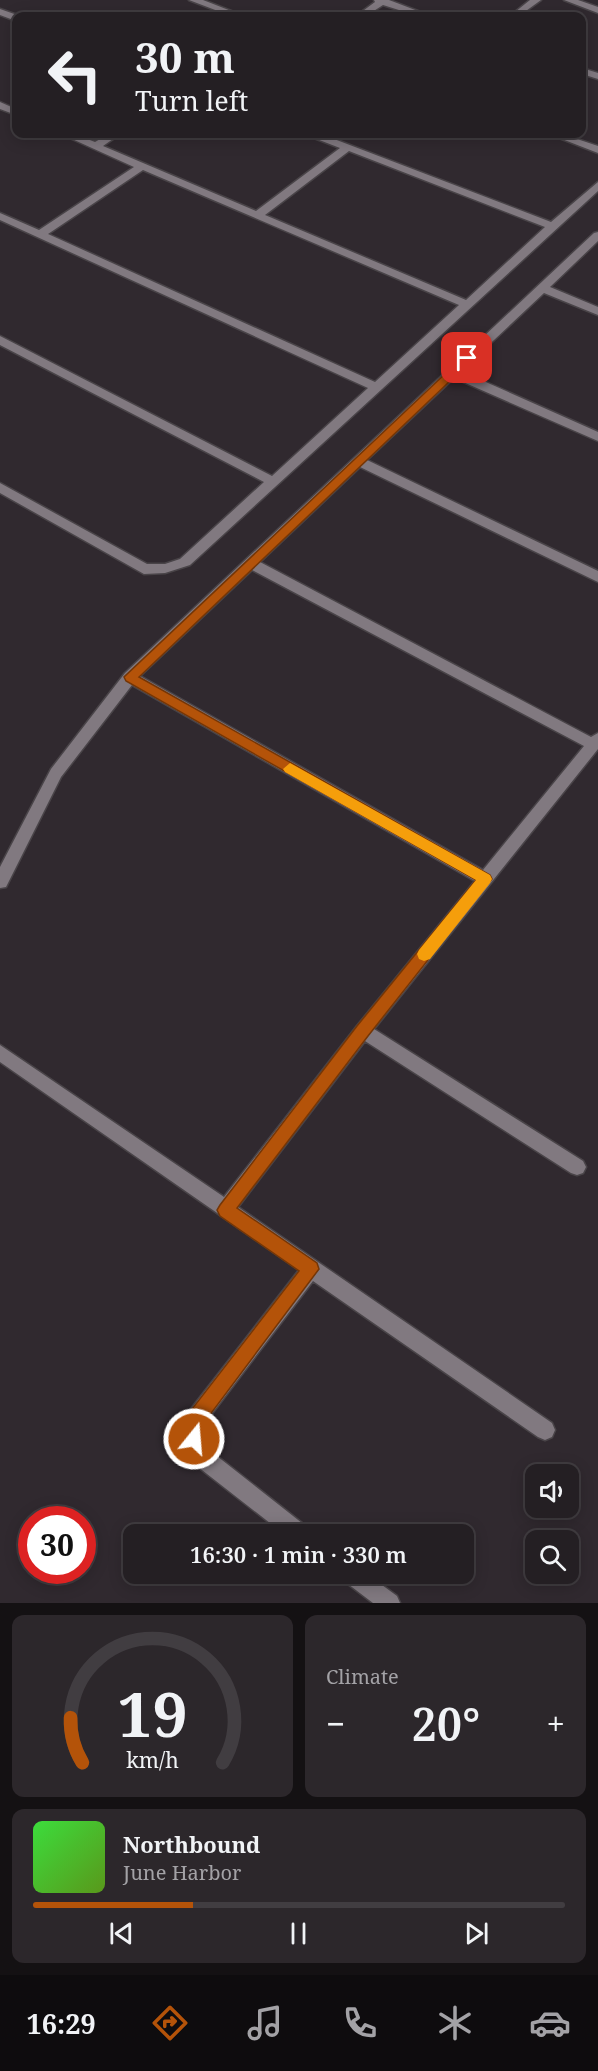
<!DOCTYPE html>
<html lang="en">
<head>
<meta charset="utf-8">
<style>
  :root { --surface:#241f23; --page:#2c272b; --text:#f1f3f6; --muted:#a3a2a6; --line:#413d41; --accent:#b45309 }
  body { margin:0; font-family:"Noto Serif",serif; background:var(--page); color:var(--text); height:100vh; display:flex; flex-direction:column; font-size:22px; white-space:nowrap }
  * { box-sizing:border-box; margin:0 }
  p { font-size:20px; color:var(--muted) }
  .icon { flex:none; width:33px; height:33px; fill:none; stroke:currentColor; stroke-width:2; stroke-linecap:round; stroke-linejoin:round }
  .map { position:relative; height:1603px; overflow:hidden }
  .details { display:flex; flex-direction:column; gap:12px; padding:12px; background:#141113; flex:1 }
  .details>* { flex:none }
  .banner { position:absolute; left:12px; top:12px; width:574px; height:126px; border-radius:12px; box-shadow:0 3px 15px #0003,0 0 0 2px var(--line); background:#241f23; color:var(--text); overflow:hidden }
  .tools { position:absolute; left:525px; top:1464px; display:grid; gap:12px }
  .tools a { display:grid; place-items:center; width:54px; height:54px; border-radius:12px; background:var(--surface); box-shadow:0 3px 15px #0003,0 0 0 2px var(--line); font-size:30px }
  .speed { position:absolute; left:18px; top:1506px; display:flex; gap:12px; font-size:30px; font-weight:700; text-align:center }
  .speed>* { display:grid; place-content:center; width:78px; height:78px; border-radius:50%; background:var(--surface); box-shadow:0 3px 15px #0003,0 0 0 2px var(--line); line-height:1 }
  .speed .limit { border:9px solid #d22; background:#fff; color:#111 }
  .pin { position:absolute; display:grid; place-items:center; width:51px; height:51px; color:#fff; margin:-26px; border-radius:12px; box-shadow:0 3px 9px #0006 }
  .me { position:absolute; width:66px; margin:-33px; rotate:17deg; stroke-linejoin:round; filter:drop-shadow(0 0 4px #0008) }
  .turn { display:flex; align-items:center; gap:21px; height:126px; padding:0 24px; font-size:27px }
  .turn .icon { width:78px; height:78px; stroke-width:2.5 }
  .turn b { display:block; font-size:42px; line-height:51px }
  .big { font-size:45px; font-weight:600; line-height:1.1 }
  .details .card { flex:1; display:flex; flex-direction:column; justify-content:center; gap:9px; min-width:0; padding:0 21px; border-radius:12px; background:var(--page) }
  .details .dial { align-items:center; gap:0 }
  .dial svg { height:156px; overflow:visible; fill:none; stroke:var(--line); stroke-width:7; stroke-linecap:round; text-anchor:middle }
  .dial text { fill:var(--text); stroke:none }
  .song { display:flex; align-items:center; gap:18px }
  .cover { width:72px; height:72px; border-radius:9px; background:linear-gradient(135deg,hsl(120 70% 55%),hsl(90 70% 35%)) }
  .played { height:6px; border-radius:3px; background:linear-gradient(90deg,var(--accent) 30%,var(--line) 30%) }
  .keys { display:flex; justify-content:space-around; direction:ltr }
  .heat { display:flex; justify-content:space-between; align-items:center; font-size:33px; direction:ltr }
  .details .tiles { flex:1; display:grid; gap:12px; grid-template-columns:1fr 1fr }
  .card:last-child { grid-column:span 2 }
  .trip { position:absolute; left:123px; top:1524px; width:351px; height:60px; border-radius:12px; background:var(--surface); box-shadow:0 3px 15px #0003,0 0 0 2px var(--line); font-weight:600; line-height:60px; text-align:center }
  .dock { display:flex; height:96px; justify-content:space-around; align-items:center; background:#0e0c0e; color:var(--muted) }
  .dock .icon { width:42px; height:42px }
  .dock .on { color:var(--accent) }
  .dock b { font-size:27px; color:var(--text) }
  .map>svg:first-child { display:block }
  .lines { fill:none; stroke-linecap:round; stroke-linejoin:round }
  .minor-casing { stroke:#494448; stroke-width:3 }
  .minor { fill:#817980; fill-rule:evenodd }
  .route { fill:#b45309; stroke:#753606; stroke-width:1.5 }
  .slow { fill:#f59e0b }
</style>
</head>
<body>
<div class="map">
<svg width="598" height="1603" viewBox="0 0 598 1603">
  <rect width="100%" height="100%" fill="#30292f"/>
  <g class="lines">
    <defs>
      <path id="minor" d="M 189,0 L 203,0 L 244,16 L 231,16 Z
        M 374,0 L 389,0 L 431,16 L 418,16 L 383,5 L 366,16 L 356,16 L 375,2 Z
        M 530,0 L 541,0 L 519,16 L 510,16 Z
        M 564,0 L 578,0 L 598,7 L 598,13 Z
        M 0,9 L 20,16 L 16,16 L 16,21 L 0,15 Z
        M 582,68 L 598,73 L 598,79 L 582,74 Z
        M 0,102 L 16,109 L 16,115 L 0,109 Z
        M 61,134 L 74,134 L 95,142 L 109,134 L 120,134 L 103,146 L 256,211 L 340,148 L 309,136 L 308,134 L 321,134 L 551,222 L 598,182 L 598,191 L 190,565 L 165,573 L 144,574 L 0,493 L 0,483 L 147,564 L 165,564 L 180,559 L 264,482 L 0,345 L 0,336 L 272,476 L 368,388 L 0,220 L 0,213 L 39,230 L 134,167 ZM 349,151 L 545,227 L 466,300 L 265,215 ZM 143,170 L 459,305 L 375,382 L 48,234 Z
        M 549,134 L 562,134 L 598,146 L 598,153 Z
        M 598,232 L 598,241 L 550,287 L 598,307 L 598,315 L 544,293 L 461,371 L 598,432 L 598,441 L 454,378 L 367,460 L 598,571 L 598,582 L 360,467 L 260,562 L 591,737 L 598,733 L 598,749 L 374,1029 L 583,1161 L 586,1167 L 583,1173 L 577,1175 L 571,1173 L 365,1041 L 238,1207 L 552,1423 L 555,1430 L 552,1437 L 545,1440 L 538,1437 L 313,1281 L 207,1420 L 204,1439 L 208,1449 L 307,1527 L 310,1534 L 284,1534 L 193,1463 L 184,1439 L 191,1409 L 299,1270 L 0,1062 L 0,1045 L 224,1197 L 357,1026 L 475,881 L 132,685 L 61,777 L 6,887 L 0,888 L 0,867 L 51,769 L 125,673 L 594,233 ZM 252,570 L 584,746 L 483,870 L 140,676 Z
        M 341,1574 L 367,1574 L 397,1596 L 400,1603 L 373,1603 L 344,1581 Z"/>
    </defs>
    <use href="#minor" class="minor-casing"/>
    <use href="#minor" class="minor"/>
  </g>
  <path class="route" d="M 467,355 L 473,358 L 471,361 L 139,677 L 490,875 L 492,879 L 368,1036 L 237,1208 L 317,1263 L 319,1269 L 206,1420 L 200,1445 L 194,1448 L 187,1445 L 185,1439 L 192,1409 L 299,1271 L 220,1216 L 217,1210 L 220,1205 L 357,1026 L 476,880 L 126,681 L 124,677 L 464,356 Z"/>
  <path class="slow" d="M 290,763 L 490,875 L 492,879 L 490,883 L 430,959 L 424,961 L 419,959 L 417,954 L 419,950 L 476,880 L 285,772 L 283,769 Z"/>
</svg>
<div class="tools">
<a><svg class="icon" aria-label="sound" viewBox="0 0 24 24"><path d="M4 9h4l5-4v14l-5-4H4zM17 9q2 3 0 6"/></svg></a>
<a><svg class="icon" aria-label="search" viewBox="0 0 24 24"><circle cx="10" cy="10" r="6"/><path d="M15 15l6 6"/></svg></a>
</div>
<div class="speed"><div class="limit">30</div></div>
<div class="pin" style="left:467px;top:358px;background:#d93025"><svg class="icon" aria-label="arrive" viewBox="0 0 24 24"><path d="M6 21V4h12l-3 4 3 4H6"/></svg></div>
<svg class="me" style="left:194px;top:1439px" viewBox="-20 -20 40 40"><circle r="17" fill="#b45309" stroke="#fff" stroke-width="3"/><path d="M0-11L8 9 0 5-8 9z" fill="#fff"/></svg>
<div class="trip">16:30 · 1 min · 330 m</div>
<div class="banner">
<div class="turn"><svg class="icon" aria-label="left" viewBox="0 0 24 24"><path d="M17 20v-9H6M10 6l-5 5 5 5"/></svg><div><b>30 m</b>Turn left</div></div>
</div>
</div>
<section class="details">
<div class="tiles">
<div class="card dial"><svg viewBox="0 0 100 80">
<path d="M14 69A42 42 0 1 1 86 69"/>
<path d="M14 69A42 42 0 0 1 8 46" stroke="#b45309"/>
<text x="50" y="56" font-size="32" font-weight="700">19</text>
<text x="50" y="72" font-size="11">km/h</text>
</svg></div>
<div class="card"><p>Climate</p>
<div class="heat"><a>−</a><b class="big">20°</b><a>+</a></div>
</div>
<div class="card">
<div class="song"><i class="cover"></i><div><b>Northbound</b><p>June Harbor</p></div></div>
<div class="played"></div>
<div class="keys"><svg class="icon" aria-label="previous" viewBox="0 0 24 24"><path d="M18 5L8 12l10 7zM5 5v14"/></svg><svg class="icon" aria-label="pause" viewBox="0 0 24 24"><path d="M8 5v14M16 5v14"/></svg><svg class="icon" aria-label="next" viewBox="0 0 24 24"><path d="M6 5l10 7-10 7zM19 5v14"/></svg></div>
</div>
</div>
</section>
<nav class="dock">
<b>16:29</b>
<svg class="icon on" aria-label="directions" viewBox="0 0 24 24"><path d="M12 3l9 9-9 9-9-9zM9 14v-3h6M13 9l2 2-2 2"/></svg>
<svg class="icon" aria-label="music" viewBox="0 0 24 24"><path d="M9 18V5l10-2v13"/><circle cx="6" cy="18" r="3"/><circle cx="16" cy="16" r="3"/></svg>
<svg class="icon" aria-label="phone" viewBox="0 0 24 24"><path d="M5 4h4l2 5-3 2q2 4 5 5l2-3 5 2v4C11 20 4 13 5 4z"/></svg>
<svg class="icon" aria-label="climate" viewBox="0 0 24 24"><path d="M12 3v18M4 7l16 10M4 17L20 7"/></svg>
<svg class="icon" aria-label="car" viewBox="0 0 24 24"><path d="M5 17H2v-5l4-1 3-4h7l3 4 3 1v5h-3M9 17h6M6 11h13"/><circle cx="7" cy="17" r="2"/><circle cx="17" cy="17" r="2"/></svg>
</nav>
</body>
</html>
